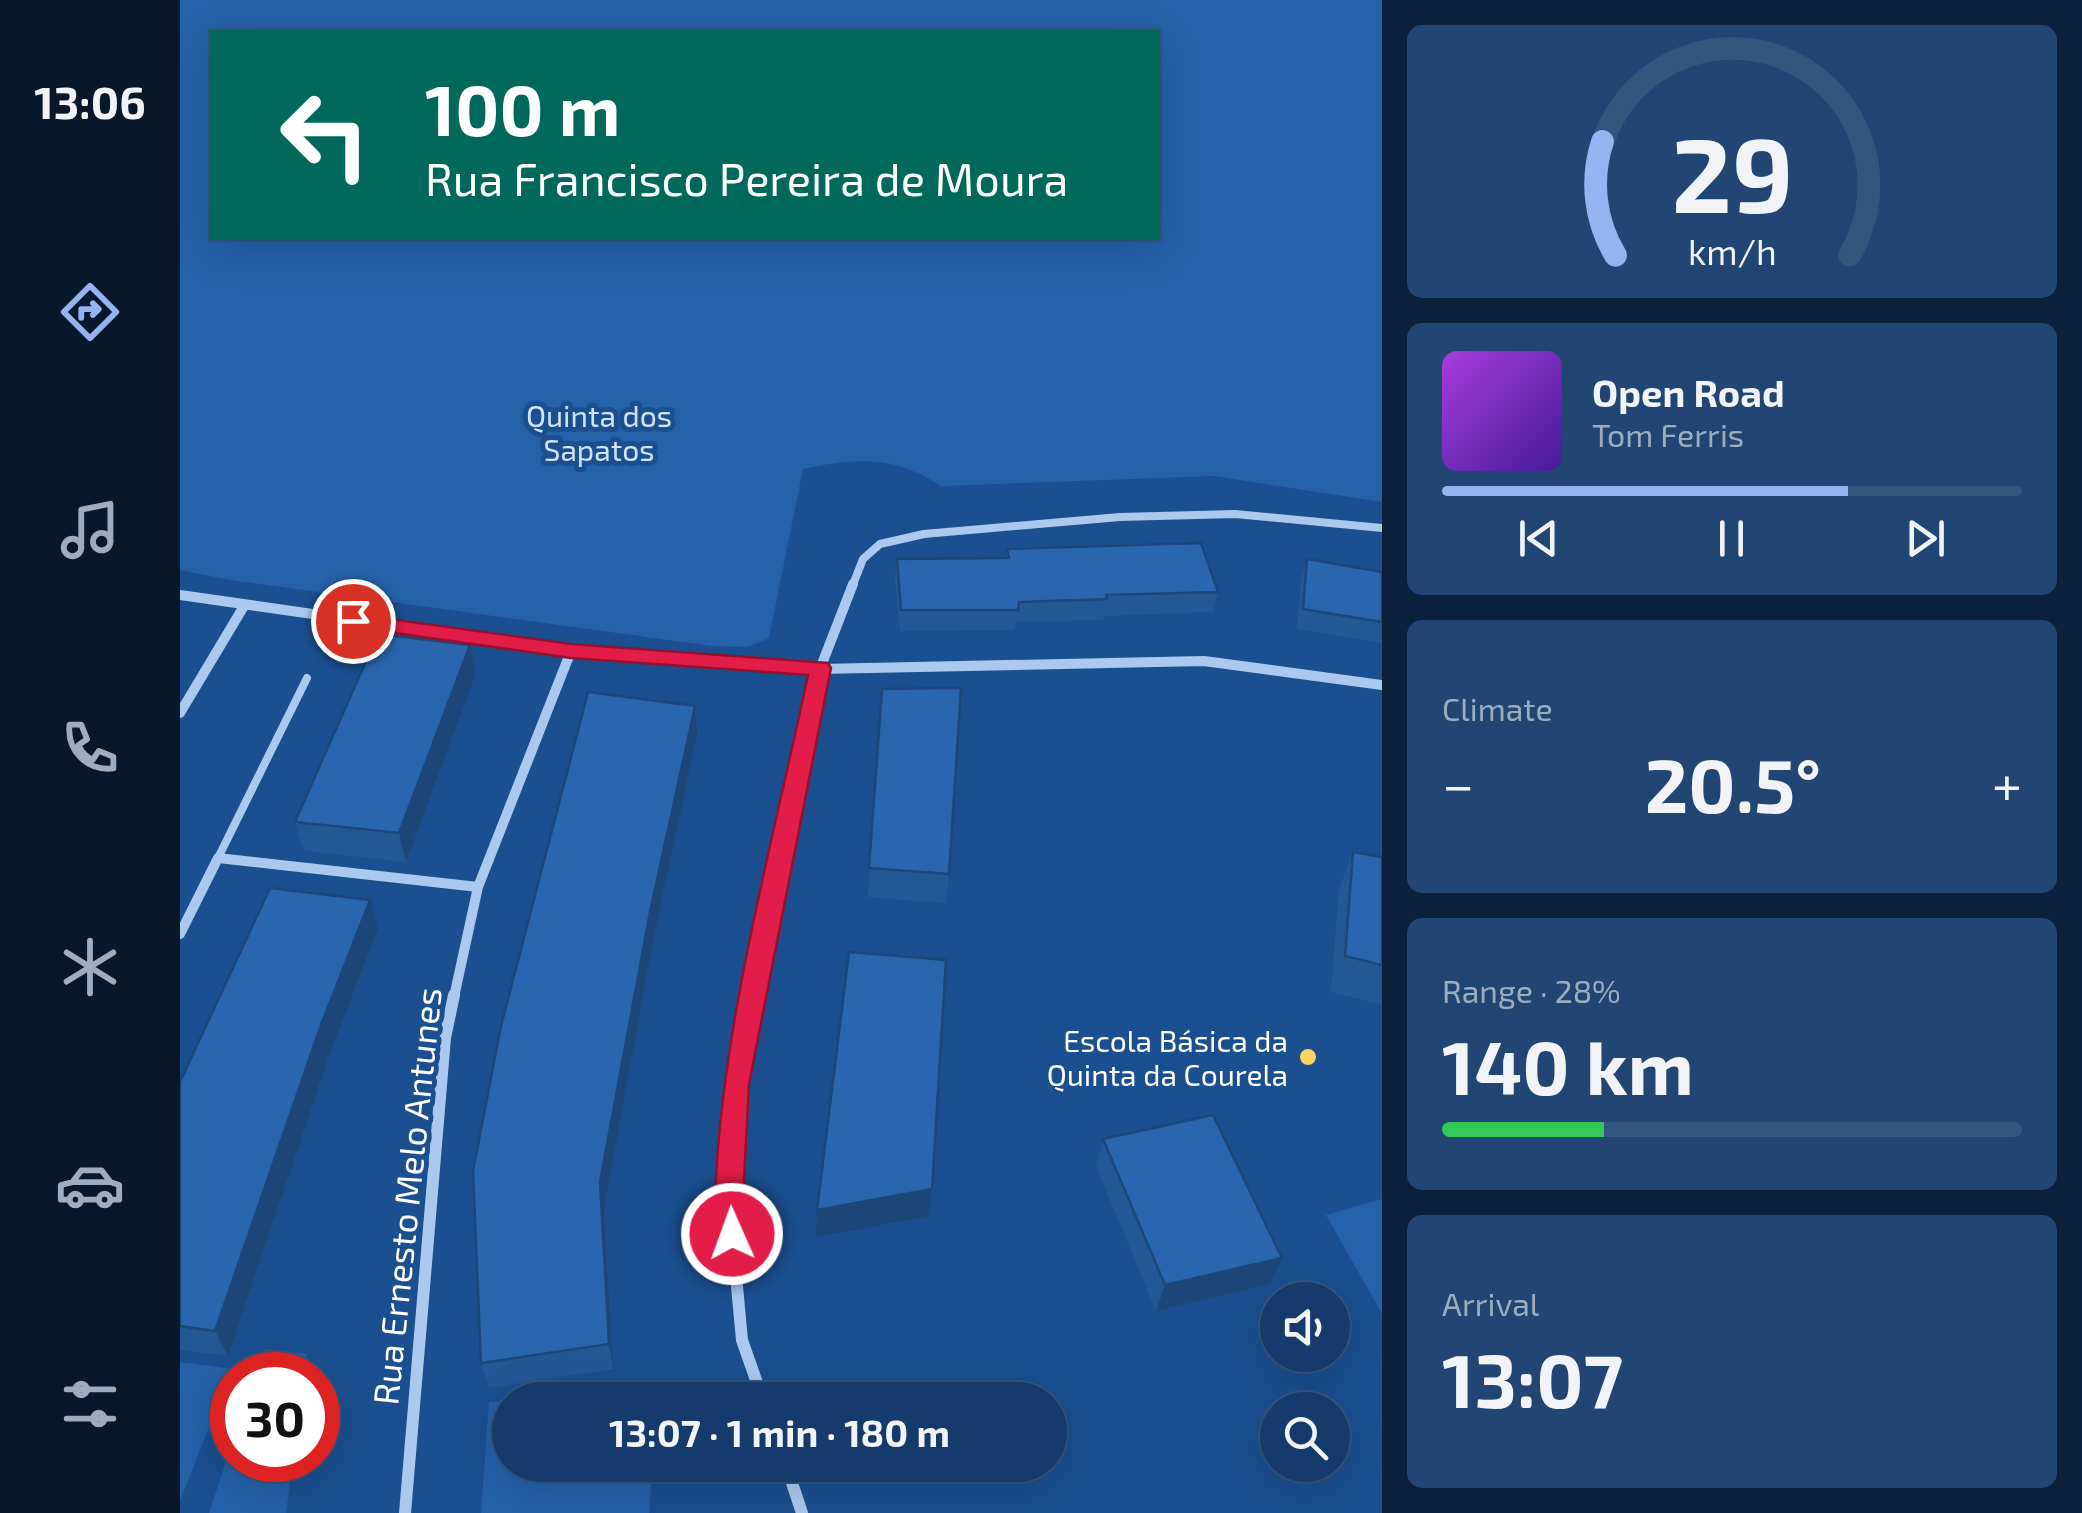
<!DOCTYPE html>
<html lang="en">
<head>
<meta charset="utf-8">
<style>
  :root { --surface:#143b6b; --page:#214673; --text:#f1f3f6; --muted:#9dadc1; --line:#33557e; --accent:#95b2f1 }
  body { margin:0; font-family:"Exo 2",sans-serif; background:var(--page); color:var(--text); height:100vh; display:flex; flex-direction:column; font-size:38px; white-space:nowrap }
  * { box-sizing:border-box; margin:0 }
  p { font-size:32px; color:var(--muted) }
  .icon { flex:none; width:55px; height:55px; fill:none; stroke:currentColor; stroke-width:2; stroke-linecap:round; stroke-linejoin:round }
  .map { position:relative; flex:1; overflow:hidden }
  .drawer { display:flex; flex-direction:column; gap:25px; padding:25px; background:#0b203b; width:700px }
  .drawer>* { flex:none }
  .hud { position:absolute; left:30px; top:30px; width:950px; height:210px; border-radius:0px; box-shadow:0 10px 40px #0002,0 0 0 2px var(--line); background:#00695c; color:#fff; overflow:hidden }
  .fabs { position:absolute; left:1080px; top:1282px; display:grid; gap:20px }
  .fabs a { display:grid; place-items:center; width:90px; height:90px; border-radius:50%; background:var(--surface); box-shadow:0 10px 40px #0002,0 0 0 2px var(--line); font-size:50px }
  .speed { position:absolute; left:30px; top:1352px; display:flex; gap:20px; font-size:50px; font-weight:700; text-align:center }
  .speed>* { display:grid; place-content:center; width:130px; height:130px; border-radius:50%; background:var(--surface); box-shadow:0 10px 40px #0002,0 0 0 2px var(--line); line-height:1 }
  .speed .limit { border:15px solid #d22; background:#fff; color:#111 }
  .pin { position:absolute; display:grid; place-items:center; width:85px; height:85px; color:#fff; margin:-42px; border:5px solid #fff; border-radius:50%; box-shadow:0 2px 10px #0007 }
  .me { position:absolute; width:110px; margin:-55px; rotate:358deg; stroke-linejoin:round; filter:drop-shadow(0 0 8px #0008) }
  .turn { display:flex; align-items:center; gap:35px; height:210px; padding:0 50px; font-size:45px }
  .turn .icon { width:130px; height:130px; stroke-width:2.5 }
  .turn b { display:block; font-size:70px; line-height:85px }
  .big { font-size:75px; font-weight:700; line-height:1.1 }
  .drawer .card { flex:1; display:flex; flex-direction:column; justify-content:center; gap:15px; min-width:0; padding:0 35px; border-radius:15px; background:var(--page) }
  .drawer .dial { align-items:center; gap:0 }
  .dial svg { height:260px; overflow:visible; fill:none; stroke:var(--line); stroke-width:7; stroke-linecap:round; text-anchor:middle }
  .dial text { fill:var(--text); stroke:none }
  .song { display:flex; align-items:center; gap:30px }
  .cover { width:120px; height:120px; border-radius:15px; background:linear-gradient(135deg,hsl(280 70% 55%),hsl(260 70% 35%)) }
  .played { height:10px; border-radius:5px; background:linear-gradient(90deg,var(--accent) 70%,var(--line) 70%) }
  .keys { display:flex; justify-content:space-around; direction:ltr }
  .heat { display:flex; justify-content:space-between; align-items:center; font-size:55px; direction:ltr }
  .charge { height:15px; border-radius:8px; background:linear-gradient(90deg,#34c759 28%,var(--line) 0) }
  .trip { position:absolute; left:312px; top:1382px; width:575px; height:100px; border-radius:50px; background:var(--surface); box-shadow:0 10px 40px #0002,0 0 0 2px var(--line); font-weight:700; line-height:100px; text-align:center }
  main { display:flex; flex:1; min-height:0 }
  .menu { display:flex; flex-direction:column; width:180px; justify-content:space-around; align-items:center; background:#08182b; color:var(--muted) }
  .menu .icon { width:70px; height:70px }
  .menu .active { color:var(--accent) }
  .menu b { font-size:45px; color:var(--text) }
  .map>svg:first-child { display:block }
  .green { fill:#2461a8; fill-rule:evenodd }
  .lines { fill:none; stroke-linecap:round; stroke-linejoin:round }
  .service { stroke:#a9c9ee; stroke-width:8 }
  .minor-far2 { stroke:#a9c9ee; stroke-width:8 }
  .minor-far1 { stroke:#a9c9ee; stroke-width:10 }
  .minor { stroke:#a9c9ee; stroke-width:12 }
  .wall { fill:#245895 }
  .shaded-wall { fill:#1d4779 }
  .building { fill:#2a66ad; stroke:#1d4779; stroke-width:2.5 }
  .route { fill:#e11d48; stroke:#92132f; stroke-width:2.5 }
  .poi-dot { fill:#ffd166; stroke:#1b4f8f; stroke-width:4 }
  .labels { text-anchor:middle; dominant-baseline:central; stroke-width:10; stroke-linejoin:round; paint-order:stroke }
  .park-label { font-size:30px; fill:#cfe3fa; stroke:#1b4f8f }
  .poi-label { font-size:30px; fill:#fff; stroke:#1b4f8f; text-anchor:end }
  .near-street-label { font-size:35px; fill:#fff; stroke:#1b4f8f }
</style>
</head>
<body>
<main>
<nav class="menu">
<b>13:06</b>
<svg class="icon active" aria-label="directions" viewBox="0 0 24 24"><path d="M12 3l9 9-9 9-9-9zM9 14v-3h6M13 9l2 2-2 2"/></svg>
<svg class="icon" aria-label="music" viewBox="0 0 24 24"><path d="M9 18V5l10-2v13"/><circle cx="6" cy="18" r="3"/><circle cx="16" cy="16" r="3"/></svg>
<svg class="icon" aria-label="phone" viewBox="0 0 24 24"><path d="M5 4h4l2 5-3 2q2 4 5 5l2-3 5 2v4C11 20 4 13 5 4z"/></svg>
<svg class="icon" aria-label="climate" viewBox="0 0 24 24"><path d="M12 3v18M4 7l16 10M4 17L20 7"/></svg>
<svg class="icon" aria-label="car" viewBox="0 0 24 24"><path d="M5 17H2v-5l4-1 3-4h7l3 4 3 1v5h-3M9 17h6M6 11h13"/><circle cx="7" cy="17" r="2"/><circle cx="17" cy="17" r="2"/></svg>
<svg class="icon" aria-label="filters" viewBox="0 0 24 24"><path d="M4 7h16M4 17h16"/><circle cx="9" cy="7" r="2"/><circle cx="15" cy="17" r="2"/></svg>
</nav>
<div class="map">
<svg width="1202" height="1513" viewBox="0 0 1202 1513">
  <rect width="100%" height="100%" fill="#1b4f8f"/>
  <path class="green" d="M 0,0 L 1202,0 L 1202,502 L 1034,476 L 761,486 C 714,455 676,458 623,469 L 589,638 L 568,647 L 532,646 L 50,580 L 0,570 ZM 978,32 L 978,238 L 32,238 L 32,32 Z
    M 1202,1199 L 1202,1314 L 1146,1215 Z
    M 85,1349 L 127,1354 L 124,1375 L 76,1375 Z
    M 0,1362 L 52,1369 L 0,1501 Z
    M 330,1401 L 330,1465 L 473,1465 L 469,1513 L 301,1513 L 309,1402 Z
    M 52,1443 L 52,1460 L 113,1460 L 106,1513 L 29,1513 Z"/>
  <g class="lines">
    <path class="service" d="M 38,858 L 127,678"/>
    <path class="minor-far2" d="M 672,587 L 683,559 L 700,544 L 744,534 L 940,517 L 1055,514 L 1202,528"/>
    <path class="minor-far1" d="M 0,595 L 391,651 L 640,669 L 1024,661 L 1202,685
      M 0,713 L 64,606
      M 0,934 L 38,858 L 298,887
      M 274,997 L 298,887 L 391,651
      M 574,997 L 640,669 L 673,584"/>
    <path class="minor" d="M 574,995 L 556,1085 L 549,1201 L 562,1340 L 583,1400
      M 606,1465 L 622,1513
      M 225,1513 L 265,1038 L 274,995"/>
  </g>
  <path class="wall" d="M 827,549 L 1038,592 L 1033,612 L 924,616 L 923,620 L 836,622 L 835,630 L 720,631 L 715,579 L 717,559 L 826,558 Z
    M 1127,559 L 1202,572 L 1202,643 L 1117,629 L 1121,579 Z
    M 290,645 L 296,674 L 226,862 L 124,851 L 115,822 Z
    M 702,689 L 769,874 L 766,903 L 688,897 Z
    M 517,735 L 473,941 L 424,1209 L 433,1369 L 309,1388 L 301,1363 Z
    M 1173,852 L 1202,857 L 1202,1005 L 1151,992 L 1159,889 Z
    M 190,900 L 198,929 L 150,1053 L 48,1356 L 0,1350 L 0,1082 Z
    M 923,1139 L 1102,1258 L 1090,1284 L 976,1311 L 916,1166 Z"/>
  <path class="shaded-wall" d="M 290,645 L 296,674 L 226,862 L 219,833 Z
    M 515,706 L 517,735 L 473,941 L 424,1209 L 433,1369 L 429,1344 L 420,1182 L 470,912 Z
    M 190,900 L 198,929 L 150,1053 L 48,1356 L 35,1331 L 141,1025 Z
    M 752,1189 L 748,1216 L 636,1237 L 637,1210 Z
    M 1102,1258 L 1090,1284 L 976,1311 L 985,1285 Z"/>
  <path class="building" d="M 1021,543 L 1038,592 L 926,595 L 927,599 L 839,602 L 838,610 L 721,610 L 717,559 L 829,558 L 827,549 Z
    M 1127,559 L 1202,572 L 1202,622 L 1123,609 Z
    M 198,634 L 290,645 L 219,833 L 115,822 Z
    M 781,688 L 769,874 L 689,868 L 702,689 Z
    M 408,692 L 515,706 L 470,912 L 420,1182 L 429,1344 L 301,1363 L 293,1171 L 321,1026 Z
    M 1173,852 L 1202,857 L 1202,965 L 1165,956 Z
    M 90,888 L 190,900 L 141,1025 L 35,1331 L 0,1326 L 0,1082 Z
    M 669,952 L 766,960 L 752,1189 L 637,1210 Z
    M 1033,1115 L 1102,1258 L 985,1285 L 923,1139 Z"/>
  <path class="route" d="M 173,614 L 391,644 L 648,663 L 651,668 L 569,1084 L 563,1200 L 566,1234 L 562,1243 L 552,1247 L 542,1243 C 531,1218 536,1187 537,1161 C 548,1002 595,832 628,675 L 391,658 L 165,626 L 162,621 L 165,616 Z"/>
  <circle class="poi-dot" cx="1128" cy="1057" r="10"/>
  <g class="labels">
    <g class="park-label">
      <text x="419" y="415">Quinta dos<tspan x="419" dy="34">Sapatos</tspan></text>
    </g>
    <g class="poi-label">
      <text x="1108" y="1040">Escola Básica da<tspan x="1108" dy="34">Quinta da Courela</tspan></text>
    </g>
    <g class="near-street-label">
      <text transform="translate(226 1196) rotate(-84)">Rua Ernesto Melo Antunes</text>
    </g>
  </g>
</svg>
<div class="fabs">
<a><svg class="icon" aria-label="sound" viewBox="0 0 24 24"><path d="M4 9h4l5-4v14l-5-4H4zM17 9q2 3 0 6"/></svg></a>
<a><svg class="icon" aria-label="search" viewBox="0 0 24 24"><circle cx="10" cy="10" r="6"/><path d="M15 15l6 6"/></svg></a>
</div>
<div class="speed"><div class="limit">30</div></div>
<div class="pin" style="left:173px;top:621px;background:#d93025"><svg class="icon" aria-label="arrive" viewBox="0 0 24 24"><path d="M6 21V4h12l-3 4 3 4H6"/></svg></div>
<svg class="me" style="left:552px;top:1234px" viewBox="-20 -20 40 40"><circle r="17" fill="#e11d48" stroke="#fff" stroke-width="3"/><path d="M0-11L8 9 0 5-8 9z" fill="#fff"/></svg>
<div class="trip">13:07 · 1 min · 180 m</div>
<div class="hud">
<div class="turn"><svg class="icon" aria-label="left" viewBox="0 0 24 24"><path d="M17 20v-9H6M10 6l-5 5 5 5"/></svg><div><b>100 m</b>Rua Francisco Pereira de Moura</div></div>
</div>
</div>
<section class="drawer">
<div class="card dial"><svg viewBox="0 0 100 80">
<path d="M14 69A42 42 0 1 1 86 69"/>
<path d="M14 69A42 42 0 0 1 10 34" stroke="#95b2f1"/>
<text x="50" y="56" font-size="32" font-weight="700">29</text>
<text x="50" y="72" font-size="11">km/h</text>
</svg></div>
<div class="card">
<div class="song"><i class="cover"></i><div><b>Open Road</b><p>Tom Ferris</p></div></div>
<div class="played"></div>
<div class="keys"><svg class="icon" aria-label="previous" viewBox="0 0 24 24"><path d="M18 5L8 12l10 7zM5 5v14"/></svg><svg class="icon" aria-label="pause" viewBox="0 0 24 24"><path d="M8 5v14M16 5v14"/></svg><svg class="icon" aria-label="next" viewBox="0 0 24 24"><path d="M6 5l10 7-10 7zM19 5v14"/></svg></div>
</div>
<div class="card"><p>Climate</p>
<div class="heat"><a>−</a><b class="big">20.5°</b><a>+</a></div>
</div>
<div class="card"><p>Range · 28%</p><b class="big">140 km</b><div class="charge"></div></div>
<div class="card"><p>Arrival</p><b class="big">13:07</b></div>
</section>
</main>
</body>
</html>
